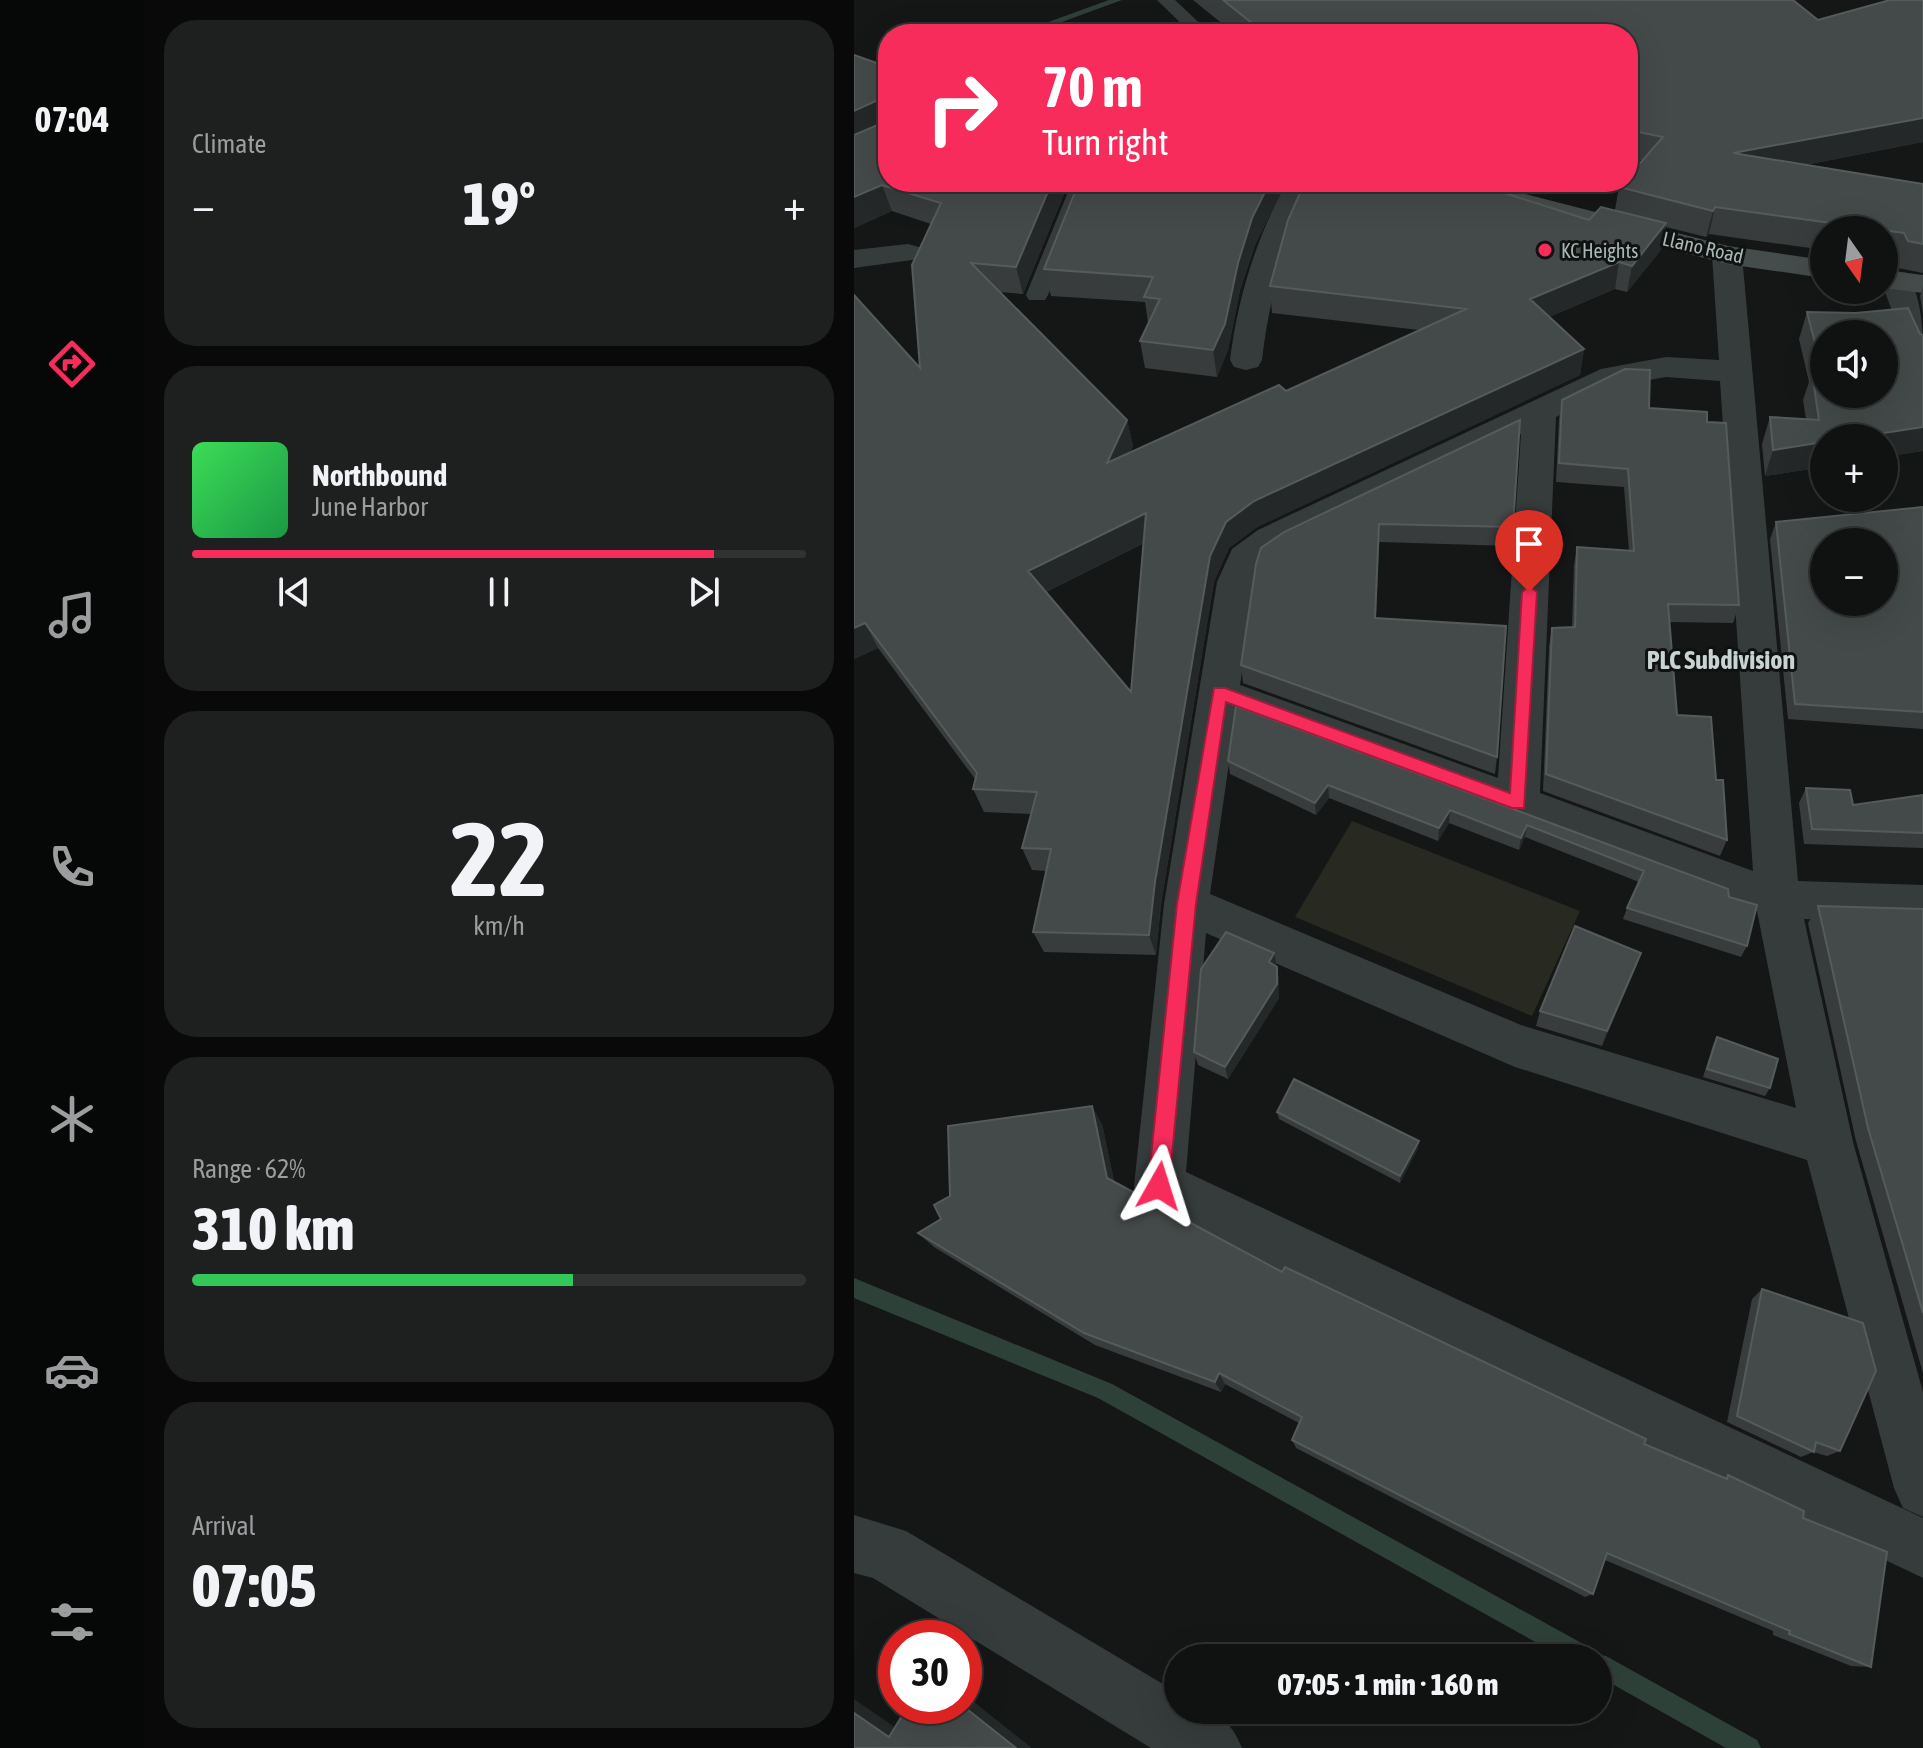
<!DOCTYPE html>
<html lang="en">
<head>
<meta charset="utf-8">
<style>
  :root { --surface:#101111; --page:#1e1f1f; --text:#f1f3f6; --muted:#9c9d9f; --line:#303131; --accent:#f82c5b }
  body { margin:0; font-family:"Asap Condensed",sans-serif; background:var(--page); color:var(--text); height:100vh; display:flex; flex-direction:column; font-size:30px; white-space:nowrap }
  * { box-sizing:border-box; margin:0 }
  p { font-size:26px; color:var(--muted) }
  .icon { flex:none; width:44px; height:44px; fill:none; stroke:currentColor; stroke-width:2; stroke-linecap:round; stroke-linejoin:round }
  .map { position:relative; flex:1; overflow:hidden }
  .drawer { display:flex; flex-direction:column; gap:20px; padding:20px; background:#090909; width:710px }
  .drawer>* { flex:none }
  .top-card { position:absolute; left:24px; top:24px; width:760px; height:168px; border-radius:32px; box-shadow:0 8px 32px #0002,0 0 0 2px var(--line); background:#f82c5b; color:#fff; overflow:hidden }
  .needle { width:52px; rotate:166deg }
  .tools { position:absolute; left:956px; top:216px; display:grid; gap:16px }
  .tools a { display:grid; place-items:center; width:88px; height:88px; border-radius:50%; background:var(--surface); box-shadow:0 8px 32px #0002,0 0 0 2px var(--line); font-size:40px }
  .speed { position:absolute; left:24px; top:1620px; display:flex; gap:16px; font-size:40px; font-weight:700; text-align:center }
  .speed>* { display:grid; place-content:center; width:104px; height:104px; border-radius:50%; background:var(--surface); box-shadow:0 8px 32px #0002,0 0 0 2px var(--line); line-height:1 }
  .speed .limit { border:12px solid #d22; background:#fff; color:#111 }
  .pin { position:absolute; display:grid; place-items:center; width:68px; height:68px; color:#fff; margin:-82px -34px; border-radius:50% 50% 50% 0; rotate:-45deg; box-shadow:0 0 8px #0007 }
  .pin .icon { rotate:45deg }
  .me { position:absolute; width:88px; margin:-44px; rotate:6deg; stroke-linejoin:round; filter:drop-shadow(0 0 6px #0008) }
  .turn { display:flex; align-items:center; gap:28px; height:168px; padding:0 32px; font-size:36px }
  .turn .icon { width:104px; height:104px; stroke-width:2.5 }
  .turn b { display:block; font-size:56px; line-height:68px }
  .big { font-size:60px; font-weight:800; line-height:1.1 }
  .drawer .widget { flex:1; display:flex; flex-direction:column; justify-content:center; gap:12px; min-width:0; padding:0 28px; border-radius:32px; background:var(--page) }
  .drawer .dial { align-items:center; gap:0 }
  .dial b { font-size:104px; line-height:1 }
  .song { display:flex; align-items:center; gap:24px }
  .cover { width:96px; height:96px; border-radius:12px; background:linear-gradient(135deg,hsl(130 70% 55%),hsl(140 70% 35%)) }
  .played { height:8px; border-radius:4px; background:linear-gradient(90deg,var(--accent) 85%,var(--line) 85%) }
  .keys { display:flex; justify-content:space-around; direction:ltr }
  .heat { display:flex; justify-content:space-between; align-items:center; font-size:44px; direction:ltr }
  .charge { height:12px; border-radius:6px; background:linear-gradient(90deg,#34c759 62%,var(--line) 0) }
  .trip { position:absolute; left:310px; top:1644px; width:448px; height:80px; border-radius:40px; background:var(--surface); box-shadow:0 8px 32px #0002,0 0 0 2px var(--line); font-weight:800; line-height:80px; text-align:center }
  main { display:flex; flex:1; min-height:0 }
  .tab-bar { display:flex; flex-direction:column; width:144px; justify-content:space-around; align-items:center; background:#060707; color:var(--muted) }
  .tab-bar .icon { width:56px; height:56px }
  .tab-bar .active { color:var(--accent) }
  .tab-bar b { font-size:36px; color:var(--text) }
  .map>svg:first-child { display:block }
  .green { fill:#282a21 }
  .lines { fill:none; stroke-linecap:round; stroke-linejoin:round }
  .stream { fill:#2e4138; fill-rule:evenodd }
  .service { fill:#363c3c; fill-rule:evenodd }
  .minor { fill:#363c3c; fill-rule:evenodd }
  .secondary { fill:#444d4b; fill-rule:evenodd }
  .wall { fill:#383c3c; fill-rule:evenodd }
  .shaded-wall { fill:#252828 }
  .building { fill:#444a49; stroke:#545b5a; stroke-width:2; fill-rule:evenodd }
  .route { fill:#f82c5b; stroke:#a11d3b; stroke-width:2 }
  .poi-dot { fill:#f82c5b; stroke:#101212; stroke-width:3 }
  .labels { text-anchor:middle; dominant-baseline:central; stroke-width:6; stroke-linejoin:round; paint-order:stroke }
  .far-street-label { font-size:20px; fill:#a7b8b4; stroke:#101212 }
  .far-poi-label { font-size:20px; fill:#a7b8b4; stroke:#101212; text-anchor:start }
  .neighbourhood-label { font-size:26px; font-weight:bold; fill:#c8d4d2; stroke:#101212 }
</style>
</head>
<body>
<main>
<nav class="tab-bar">
<b>07:04</b>
<svg class="icon active" aria-label="directions" viewBox="0 0 24 24"><path d="M12 3l9 9-9 9-9-9zM9 14v-3h6M13 9l2 2-2 2"/></svg>
<svg class="icon" aria-label="music" viewBox="0 0 24 24"><path d="M9 18V5l10-2v13"/><circle cx="6" cy="18" r="3"/><circle cx="16" cy="16" r="3"/></svg>
<svg class="icon" aria-label="phone" viewBox="0 0 24 24"><path d="M5 4h4l2 5-3 2q2 4 5 5l2-3 5 2v4C11 20 4 13 5 4z"/></svg>
<svg class="icon" aria-label="climate" viewBox="0 0 24 24"><path d="M12 3v18M4 7l16 10M4 17L20 7"/></svg>
<svg class="icon" aria-label="car" viewBox="0 0 24 24"><path d="M5 17H2v-5l4-1 3-4h7l3 4 3 1v5h-3M9 17h6M6 11h13"/><circle cx="7" cy="17" r="2"/><circle cx="17" cy="17" r="2"/></svg>
<svg class="icon" aria-label="filters" viewBox="0 0 24 24"><path d="M4 7h16M4 17h16"/><circle cx="9" cy="7" r="2"/><circle cx="15" cy="17" r="2"/></svg>
</nav>
<section class="drawer">
<div class="widget"><p>Climate</p>
<div class="heat"><a>−</a><b class="big">19°</b><a>+</a></div>
</div>
<div class="widget">
<div class="song"><i class="cover"></i><div><b>Northbound</b><p>June Harbor</p></div></div>
<div class="played"></div>
<div class="keys"><svg class="icon" aria-label="previous" viewBox="0 0 24 24"><path d="M18 5L8 12l10 7zM5 5v14"/></svg><svg class="icon" aria-label="pause" viewBox="0 0 24 24"><path d="M8 5v14M16 5v14"/></svg><svg class="icon" aria-label="next" viewBox="0 0 24 24"><path d="M6 5l10 7-10 7zM19 5v14"/></svg></div>
</div>
<div class="widget dial"><b>22</b><p>km/h</p></div>
<div class="widget"><p>Range · 62%</p><b class="big">310 km</b><div class="charge"></div></div>
<div class="widget"><p>Arrival</p><b class="big">07:05</b></div>
</section>
<div class="map">
<svg width="1069" height="1748" viewBox="0 0 1069 1748">
  <rect width="100%" height="100%" fill="#151717"/>
  <path class="green" d="M 498,821 L 726,911 L 678,1016 L 441,917 Z"/>
  <g class="lines">
    <path class="stream" d="M 255,0 L 268,0 L 175,34 L 161,34 Z
      M 0,1278 L 258,1384 L 740,1650 L 741,1654 L 752,1656 L 903,1740 L 907,1748 L 872,1748 L 744,1676 L 744,1658 L 710,1658 L 244,1398 L 0,1298 Z"/>
    <path class="service" d="M 303,0 L 321,0 L 357,34 L 338,34 Z
      M 218,182 L 238,182 L 194,295 L 191,300 L 175,300 L 172,295 Z"/>
    <path class="minor" d="M 433,182 L 461,182 C 432,238 415,297 408,360 L 404,367 L 392,370 L 380,367 L 376,360 C 384,297 402,238 433,182 Z
      M 54,244 L 65,247 L 69,253 L 65,259 L 0,268 L 0,250 Z
      M 873,246 L 884,249 L 888,255 L 944,881 L 1069,885 L 1069,923 L 950,919 L 999,1142 L 1069,1392 L 1069,1517 L 1049,1508 L 1040,1488 L 953,1160 L 661,1067 L 352,933 L 332,1172 L 1069,1518 L 1069,1578 L 287,1204 L 280,1186 L 310,904 L 363,582 L 378,549 L 404,530 L 747,369 L 812,357 L 865,360 L 858,255 L 862,249 ZM 812,377 L 866,381 L 899,871 L 686,793 L 702,417 L 767,385 ZM 667,434 L 644,778 L 386,685 L 401,582 L 407,565 L 430,548 ZM 382,715 L 903,911 L 942,1108 L 667,1025 L 356,894 Z
      M 1042,271 L 1053,273 C 1069,301 1069,331 1069,362 L 1058,359 L 1053,352 L 1030,289 L 1030,275 Z
      M 0,1515 L 52,1531 L 324,1693 L 324,1710 C 359,1710 374,1714 388,1748 L 297,1748 L 19,1578 L 0,1573 Z"/>
    <path class="secondary" d="M 576,182 L 624,182 L 874,246 L 970,260 L 970,278 L 873,264 L 580,188 Z
      M 1030,270 L 1069,275 L 1069,293 L 1030,288 Z"/>
  </g>
  <path class="wall" d="M 339,0 L 939,0 L 964,20 L 1069,0 L 1069,142 L 951,165 L 1069,184 L 1069,273 L 1044,268 L 1040,259 L 1030,258 L 1030,230 L 970,230 L 970,250 L 855,234 L 852,237 L 812,227 L 807,250 L 773,292 L 761,289 L 695,317 L 730,349 L 726,375 L 403,527 L 375,548 L 360,582 L 307,904 L 302,955 L 190,952 L 179,932 L 192,871 L 178,870 L 168,848 L 177,814 L 130,812 L 119,789 L 121,779 L 24,648 L 0,659 L 66,368 L 77,224 L 38,211 L 0,228 L 0,55 L 34,182 L 215,182 L 169,294 L 145,292 L 273,420 L 279,446 L 276,453 L 432,391 L 565,330 L 418,313 L 416,286 L 451,182 L 673,182 L 667,190 L 651,186 L 651,194 L 735,220 L 761,210 L 765,187 L 789,161 L 774,157 L 774,34 L 381,34 ZM 290,543 L 277,692 L 192,592 Z
    M 225,182 L 432,182 L 401,245 L 386,290 L 374,350 L 363,377 L 291,368 L 286,341 L 294,323 L 291,302 L 197,296 L 190,269 Z
    M 1069,287 L 1069,315 L 1066,296 Z
    M 953,312 L 1066,334 L 1069,451 L 1030,457 L 1030,438 L 970,438 L 970,467 L 911,476 L 908,444 L 916,417 L 952,419 L 949,400 L 955,382 L 945,339 Z
    M 708,400 L 795,408 L 853,422 L 885,605 L 879,623 L 816,622 L 823,715 L 862,780 L 873,840 L 866,856 L 689,791 L 695,646 L 698,628 L 718,627 L 720,565 L 723,547 L 775,551 L 770,487 L 702,482 L 705,419 Z
    M 666,420 L 657,546 L 525,542 L 522,618 L 643,757 L 641,774 L 389,683 L 387,665 L 407,548 Z
    M 1069,507 L 1069,729 L 934,719 L 916,539 L 922,522 Z
    M 382,706 L 875,897 L 893,946 L 887,957 L 769,919 L 773,908 L 785,882 L 671,837 L 665,850 L 595,823 L 584,841 L 475,798 L 462,815 L 376,774 L 374,761 Z
    M 952,788 L 999,805 L 1069,795 L 1069,848 L 950,844 L 945,803 Z
    M 964,906 L 1069,909 L 1069,1373 L 1002,1141 L 954,923 Z
    M 420,953 L 425,980 L 425,998 L 374,1079 L 344,1065 L 340,1052 Z
    M 787,953 L 748,1046 L 682,1026 L 686,1011 Z
    M 863,1037 L 916,1088 L 911,1096 L 849,1077 L 859,1045 Z
    M 423,1112 L 564,1148 L 546,1183 L 425,1119 Z
    M 248,1124 L 260,1181 L 428,1272 L 790,1444 L 870,1477 L 874,1475 L 949,1518 L 1017,1667 L 997,1666 L 919,1635 L 919,1631 L 751,1560 L 739,1594 L 731,1597 L 442,1448 L 438,1440 L 445,1423 L 371,1384 L 367,1392 L 241,1345 L 80,1247 L 64,1233 Z
    M 908,1289 L 986,1451 L 973,1456 L 959,1452 L 947,1457 L 873,1422 L 898,1299 Z"/>
  <path class="shaded-wall" d="M 26,99 L 34,123 L 0,142 L 0,111 Z
    M 1069,118 L 1069,142 L 873,180 L 879,153 Z
    M 198,182 L 215,182 L 169,294 L 162,267 Z
    M 416,182 L 432,182 L 401,245 L 386,290 L 374,350 L 363,377 L 359,350 L 384,263 L 398,218 Z
    M 652,182 L 650,209 L 644,191 Z
    M 667,182 L 673,182 L 667,190 Z
    M 28,185 L 38,211 L 0,228 L 0,197 Z
    M 861,207 L 855,234 L 852,237 L 859,211 Z
    M 812,223 L 807,250 L 773,292 L 778,266 Z
    M 765,262 L 761,289 L 673,326 L 676,299 Z
    M 730,349 L 726,375 L 403,527 L 375,548 L 360,582 L 307,904 L 302,955 L 295,935 L 301,882 L 356,556 L 372,522 L 400,501 Z
    M 273,420 L 279,446 L 259,489 L 253,463 Z
    M 1069,427 L 1069,451 L 1030,457 L 1030,438 L 997,438 Z
    M 970,442 L 970,467 L 911,476 L 919,450 Z
    M 292,513 L 298,539 L 182,597 L 174,571 Z
    M 525,524 L 525,542 L 521,636 L 521,618 Z
    M 11,623 L 24,648 L 0,659 L 0,628 Z
    M 474,785 L 475,798 L 462,815 L 461,803 Z
    M 596,810 L 595,823 L 584,841 L 585,828 Z
    M 673,825 L 671,837 L 665,850 L 667,838 Z
    M 420,953 L 423,967 L 415,962 Z
    M 787,953 L 781,970 L 748,1046 L 753,1031 Z
    M 423,967 L 425,980 L 425,998 L 374,1079 L 371,1067 Z
    M 238,1106 L 248,1124 L 263,1194 L 253,1178 Z
    M 565,1141 L 564,1148 L 546,1183 L 546,1176 Z
    M 365,1373 L 371,1384 L 367,1392 L 361,1382 Z
    M 110,1694 L 178,1748 L 162,1748 L 110,1706 Z
    M 0,1699 L 51,1734 L 35,1737 L 0,1713 Z"/>
  <path class="building" d="M 369,0 L 939,0 L 964,20 L 1036,0 L 1069,0 L 1069,118 L 879,153 L 1069,184 L 1069,244 L 1054,241 L 1050,233 L 861,207 L 859,211 L 765,187 L 769,182 L 774,182 L 774,177 L 809,137 L 774,130 L 774,34 L 405,34 L 408,31 Z
    M 0,55 L 34,67 L 34,182 L 198,182 L 162,267 L 117,263 L 273,420 L 253,463 L 425,385 L 432,391 L 612,309 L 416,286 L 434,220 L 451,182 L 652,182 L 644,191 L 735,220 L 747,207 L 812,223 L 778,266 L 765,262 L 676,299 L 730,349 L 400,501 L 372,522 L 356,556 L 301,882 L 295,935 L 179,932 L 197,849 L 168,848 L 183,792 L 119,789 L 123,773 L 11,623 L 0,628 L 0,295 L 66,368 L 58,265 L 87,203 L 28,185 L 0,197 L 0,135 L 26,124 L 26,99 L 0,111 ZM 292,513 L 277,692 L 174,571 Z
    M 225,182 L 416,182 L 398,218 L 384,263 L 371,324 L 359,350 L 286,341 L 306,299 L 290,297 L 299,277 L 190,269 Z
    M 1054,308 L 1066,334 L 1069,335 L 1069,427 L 997,438 L 970,438 L 970,442 L 919,450 L 916,417 L 965,420 L 958,373 L 969,374 L 953,312 L 1002,313 ZM 970,334 L 1030,334 L 1030,394 L 970,394 Z
    M 771,369 L 796,370 L 795,408 L 853,412 L 853,422 L 872,423 L 885,605 L 814,604 L 823,715 L 857,717 L 862,780 L 869,780 L 873,840 L 692,774 L 698,628 L 721,627 L 723,547 L 780,551 L 774,469 L 705,463 L 708,400 Z
    M 666,420 L 659,527 L 525,524 L 521,618 L 652,626 L 643,757 L 387,665 L 402,564 L 407,548 L 430,532 Z
    M 1069,507 L 1069,712 L 941,704 L 922,522 ZM 970,542 L 1030,542 L 1030,602 L 970,602 Z
    M 382,706 L 874,889 L 875,897 L 903,905 L 893,946 L 773,908 L 790,871 L 673,825 L 667,838 L 596,810 L 585,828 L 474,785 L 461,803 L 374,761 Z
    M 952,788 L 996,790 L 999,805 L 1069,795 L 1069,833 L 958,829 Z
    M 964,906 L 1069,909 L 1069,1313 L 1014,1128 Z
    M 721,926 L 787,953 L 753,1031 L 686,1011 Z
    M 372,932 L 420,953 L 415,962 L 423,967 L 423,984 L 371,1067 L 340,1052 L 347,969 Z
    M 863,1037 L 924,1059 L 916,1088 L 853,1069 Z
    M 440,1079 L 565,1141 L 546,1176 L 423,1112 Z
    M 238,1106 L 253,1178 L 428,1272 L 431,1267 L 792,1439 L 790,1444 L 873,1479 L 874,1475 L 950,1511 L 949,1518 L 1033,1552 L 1017,1667 L 935,1634 L 936,1631 L 753,1553 L 739,1594 L 438,1440 L 448,1417 L 365,1373 L 361,1382 L 230,1333 L 64,1233 L 87,1219 L 80,1205 L 96,1196 L 94,1126 Z
    M 908,1289 L 1009,1323 L 1022,1371 L 986,1451 L 962,1442 L 960,1452 L 883,1416 Z
    M 54,1706 L 109,1706 L 162,1748 L 0,1748 L 0,1713 L 35,1737 Z"/>
  <path class="route" d="M 675,586 L 683,592 L 670,808 L 658,808 L 372,702 L 342,904 L 315,1186 L 312,1193 L 305,1196 L 297,1193 L 294,1186 L 323,904 L 360,688 L 371,688 L 656,793 L 668,592 Z"/>
  <circle class="poi-dot" cx="691" cy="250" r="8"/>
  <g class="labels">
    <g class="far-street-label">
      <text transform="translate(849 247) rotate(13)">Llano Road</text>
    </g>
    <g class="far-poi-label">
      <text x="707" y="250">KC Heights</text>
    </g>
    <g class="neighbourhood-label">
      <text x="867" y="660">PLC Subdivision</text>
    </g>
  </g>
</svg>
<div class="tools">
<a><svg class="needle" viewBox="-14 -14 28 28"><path d="M0-13l5 13h-10z" fill="#e53935"/><path d="M0 13l5-13h-10z" fill="#9c9d9f"/></svg></a>
<a><svg class="icon" aria-label="sound" viewBox="0 0 24 24"><path d="M4 9h4l5-4v14l-5-4H4zM17 9q2 3 0 6"/></svg></a>
<a>+</a>
<a>−</a>
</div>
<div class="speed"><div class="limit">30</div></div>
<div class="pin" style="left:675px;top:592px;background:#d93025"><svg class="icon" aria-label="arrive" viewBox="0 0 24 24"><path d="M6 21V4h12l-3 4 3 4H6"/></svg></div>
<svg class="me" style="left:305px;top:1186px" viewBox="-20 -20 40 40"><path d="M0-17L14 15 0 8-14 15z" fill="#f82c5b" stroke="#fff" stroke-width="4"/></svg>
<div class="trip">07:05 · 1 min · 160 m</div>
<div class="top-card">
<div class="turn"><svg class="icon" aria-label="right" viewBox="0 0 24 24"><path d="M7 20v-9h11M14 6l5 5-5 5"/></svg><div><b>70 m</b>Turn right</div></div>
</div>
</div>
</main>
</body>
</html>
